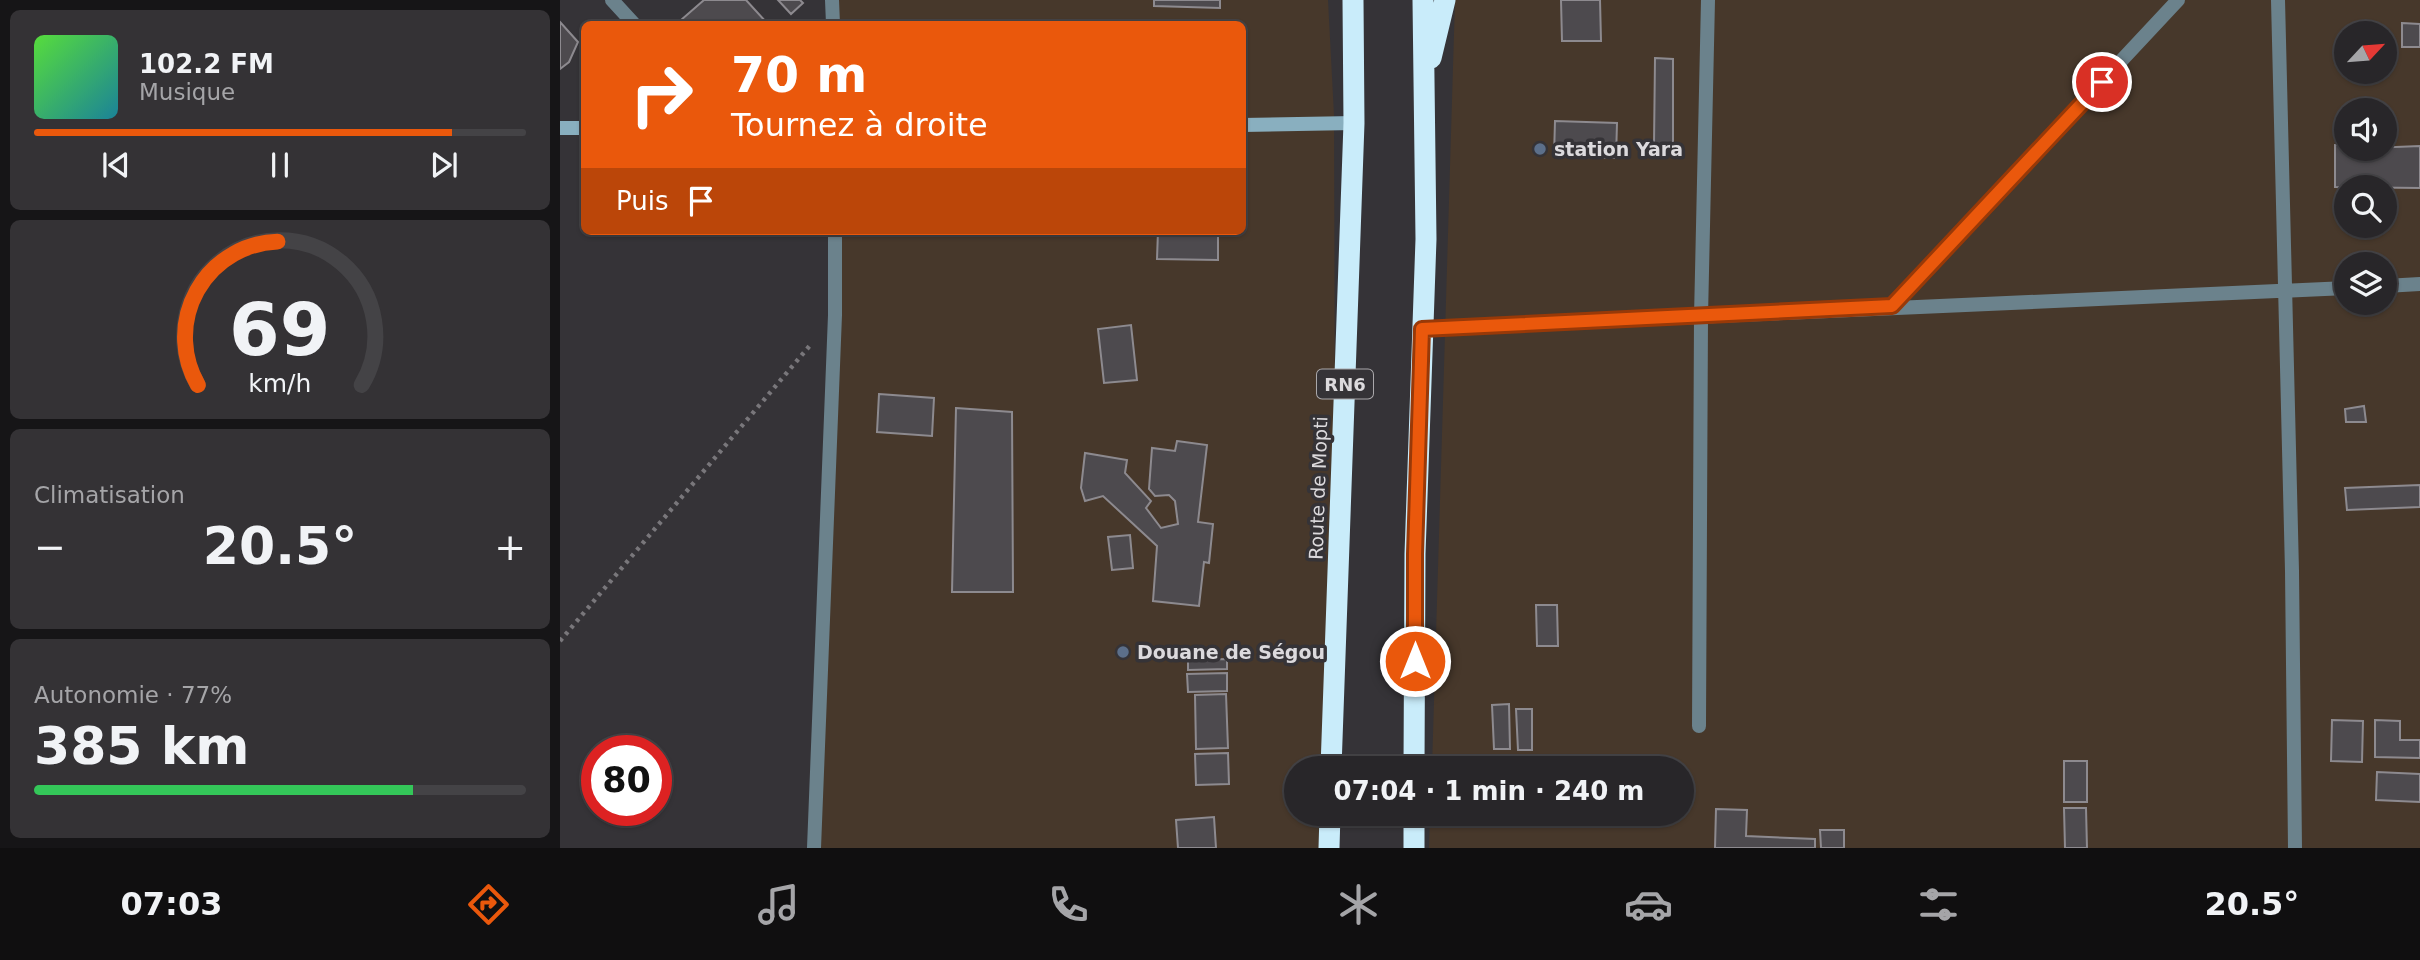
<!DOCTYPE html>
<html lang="fr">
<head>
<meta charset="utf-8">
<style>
  :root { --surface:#282629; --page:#343235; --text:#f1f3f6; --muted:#a5a5a8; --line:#444346; --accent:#ea580c }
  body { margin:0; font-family:"DejaVu Sans",sans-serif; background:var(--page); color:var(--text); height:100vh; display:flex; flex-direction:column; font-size:26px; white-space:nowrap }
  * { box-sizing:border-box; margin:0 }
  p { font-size:23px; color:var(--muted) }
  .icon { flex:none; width:38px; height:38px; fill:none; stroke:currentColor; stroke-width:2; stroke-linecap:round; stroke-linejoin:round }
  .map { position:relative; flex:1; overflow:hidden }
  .drawer { display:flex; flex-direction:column; gap:10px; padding:10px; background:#161517; width:560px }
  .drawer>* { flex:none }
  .hud { position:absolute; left:21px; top:21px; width:665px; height:214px; border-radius:10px; box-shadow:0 2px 5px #0004,0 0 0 2px var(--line); background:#ea580c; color:#fff; overflow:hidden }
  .needle { width:46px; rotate:64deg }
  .controls { position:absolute; left:1774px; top:21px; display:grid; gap:14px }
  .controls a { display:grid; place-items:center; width:63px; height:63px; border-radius:50%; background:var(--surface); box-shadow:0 2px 5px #0004,0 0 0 2px var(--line); font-size:35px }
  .speed { position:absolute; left:21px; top:735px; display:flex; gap:14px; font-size:35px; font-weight:700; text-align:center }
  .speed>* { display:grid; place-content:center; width:91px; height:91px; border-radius:50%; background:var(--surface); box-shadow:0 2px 5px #0004,0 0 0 2px var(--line); line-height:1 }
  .speed .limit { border:10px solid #d22; background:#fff; color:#111 }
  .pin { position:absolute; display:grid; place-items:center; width:60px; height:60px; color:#fff; margin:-30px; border:4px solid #fff; border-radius:50%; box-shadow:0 2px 7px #0007 }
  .me { position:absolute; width:77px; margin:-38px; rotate:0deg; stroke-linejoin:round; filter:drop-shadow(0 0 5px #0008) }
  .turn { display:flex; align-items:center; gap:24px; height:147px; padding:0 35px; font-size:32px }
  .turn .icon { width:91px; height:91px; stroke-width:2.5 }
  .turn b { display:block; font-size:49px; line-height:60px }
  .then { display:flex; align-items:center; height:66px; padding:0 35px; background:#0003; gap:14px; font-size:26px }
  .big { font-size:52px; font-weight:800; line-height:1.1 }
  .drawer .widget { flex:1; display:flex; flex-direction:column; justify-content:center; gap:10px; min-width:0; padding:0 24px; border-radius:10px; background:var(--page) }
  .drawer .dial { align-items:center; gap:0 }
  .dial svg { height:182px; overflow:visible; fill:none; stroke:var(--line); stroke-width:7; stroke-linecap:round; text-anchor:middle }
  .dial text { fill:var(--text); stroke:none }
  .song { display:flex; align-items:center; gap:21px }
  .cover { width:84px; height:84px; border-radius:10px; background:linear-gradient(135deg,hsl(110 70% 55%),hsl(190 70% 35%)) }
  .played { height:7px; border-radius:4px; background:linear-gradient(90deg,var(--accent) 85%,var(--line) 85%) }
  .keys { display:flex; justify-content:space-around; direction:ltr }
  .heat { display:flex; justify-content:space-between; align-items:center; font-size:38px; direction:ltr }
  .charge { height:10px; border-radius:5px; background:linear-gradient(90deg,#34c759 77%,var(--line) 0) }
  .trip { position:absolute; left:724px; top:756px; width:410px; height:70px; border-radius:35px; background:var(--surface); box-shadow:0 2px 5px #0004,0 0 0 2px var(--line); font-weight:800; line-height:70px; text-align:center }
  .dock { display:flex; height:112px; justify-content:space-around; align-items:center; background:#100f10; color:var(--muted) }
  .dock .icon { width:49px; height:49px }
  .dock .current { color:var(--accent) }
  .dock b { font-size:32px; color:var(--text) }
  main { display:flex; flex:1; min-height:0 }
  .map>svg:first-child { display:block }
  .commercial { fill:#47382b; fill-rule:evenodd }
  .building { fill:#4d4a4e; stroke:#8d8a8f; stroke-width:2 }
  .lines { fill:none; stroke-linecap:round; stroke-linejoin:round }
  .path { stroke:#79777b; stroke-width:4.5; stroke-dasharray:3.5 5; stroke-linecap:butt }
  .street { stroke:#6b828c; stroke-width:14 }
  .secondary { stroke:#89afbf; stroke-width:14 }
  .highway { stroke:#c9ecfa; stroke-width:21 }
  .route-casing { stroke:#983908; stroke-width:18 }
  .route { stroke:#ea580c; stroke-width:12 }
  .service-dot { fill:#5c6f8a; stroke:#353337; stroke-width:2.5 }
  .labels { text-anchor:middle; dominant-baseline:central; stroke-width:7; stroke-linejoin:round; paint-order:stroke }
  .shield { fill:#353337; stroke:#aaa8ab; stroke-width:2 }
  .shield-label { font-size:18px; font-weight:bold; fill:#dcdadd }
  .poi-label { font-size:19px; font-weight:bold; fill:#dcdadd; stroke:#353337; text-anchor:start }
  .street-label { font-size:19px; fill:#dcdadd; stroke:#353337 }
</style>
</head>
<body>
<main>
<section class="drawer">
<div class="widget">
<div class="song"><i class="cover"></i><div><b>102.2 FM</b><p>Musique</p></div></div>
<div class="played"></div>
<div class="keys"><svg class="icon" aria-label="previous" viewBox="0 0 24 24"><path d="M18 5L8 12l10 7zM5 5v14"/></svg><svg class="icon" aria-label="pause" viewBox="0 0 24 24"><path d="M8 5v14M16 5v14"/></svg><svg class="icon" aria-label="next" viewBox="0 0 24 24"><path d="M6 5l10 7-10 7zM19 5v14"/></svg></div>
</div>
<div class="widget dial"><svg viewBox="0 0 100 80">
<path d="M14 69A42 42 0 1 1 86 69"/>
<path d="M14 69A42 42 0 0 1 49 6" stroke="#ea580c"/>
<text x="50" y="56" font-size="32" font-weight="700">69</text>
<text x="50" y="72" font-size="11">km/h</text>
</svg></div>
<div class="widget"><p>Climatisation</p>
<div class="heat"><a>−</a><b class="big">20.5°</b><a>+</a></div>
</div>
<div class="widget"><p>Autonomie · 77%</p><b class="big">385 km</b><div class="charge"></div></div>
</section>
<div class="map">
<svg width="1860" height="848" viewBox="0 0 1860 848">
  <rect width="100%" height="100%" fill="#353337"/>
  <path class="commercial" d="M 272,0 L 768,0 L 774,115 L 776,768 L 737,768 L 737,814 L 776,814 L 776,848 L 254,848 L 275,231 L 682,231 L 682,24 L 273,24 Z
    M 895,0 L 1860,0 L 1860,848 L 869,848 L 870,814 L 1122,814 L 1122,768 L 872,768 ZM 1787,33 L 1825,33 L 1825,72 L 1787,72 ZM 1787,110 L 1825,110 L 1825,149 L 1787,149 ZM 1787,187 L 1825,187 L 1825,226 L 1787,226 ZM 1787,264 L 1825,264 L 1825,303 L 1787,303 Z"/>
  <path class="building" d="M 144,0 L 186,0 L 207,23 L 125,24 L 121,20 Z
    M 218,0 L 240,0 L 243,3 L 231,14 Z
    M 594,0 L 660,0 L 660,8 L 594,6 Z
    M 1001,0 L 1040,0 L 1041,41 L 1002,41 Z
    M 0,22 L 18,42 L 9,62 L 0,69 Z
    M 1842,23 L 1860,24 L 1860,47 L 1842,47 Z
    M 1095,58 L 1113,59 L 1113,145 L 1094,145 Z
    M 995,121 L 1057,123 L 1056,158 L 994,156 Z
    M 1775,145 L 1787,145 L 1787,149 L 1860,146 L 1860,188 L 1775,187 Z
    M 598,231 L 658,231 L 658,260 L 597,259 Z
    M 571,325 L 577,380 L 544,383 L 538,329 Z
    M 319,394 L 374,398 L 372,436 L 317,432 Z
    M 1804,406 L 1806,422 L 1786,422 L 1785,409 Z
    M 396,408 L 452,412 L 453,592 L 392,592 Z
    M 617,441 L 647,445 L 638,522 L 653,524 L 649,563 L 644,562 L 639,606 L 593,601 L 597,546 L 543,496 L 525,501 L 521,488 L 525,453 L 567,460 L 565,473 L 591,501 L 586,508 L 601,528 L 618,524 L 615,501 L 609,495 L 595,496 L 589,489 L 592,448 L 615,451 Z
    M 1860,485 L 1860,507 L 1787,510 L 1785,488 Z
    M 570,535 L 573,568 L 552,570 L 548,537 Z
    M 976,605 L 997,605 L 998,646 L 977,646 Z
    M 667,659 L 667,669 L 628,670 L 628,660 Z
    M 667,673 L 667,691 L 628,692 L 627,674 Z
    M 666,694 L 668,748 L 636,749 L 635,695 Z
    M 949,704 L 950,749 L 934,749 L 932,705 Z
    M 956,709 L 972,709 L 972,750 L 958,750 Z
    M 1772,720 L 1803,721 L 1802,762 L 1771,761 Z
    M 1815,720 L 1840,721 L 1840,740 L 1860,740 L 1860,758 L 1815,757 Z
    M 668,753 L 669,784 L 636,785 L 635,754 Z
    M 1504,761 L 1527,761 L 1527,802 L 1504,802 Z
    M 1817,772 L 1860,774 L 1860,802 L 1816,800 Z
    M 1504,808 L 1526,808 L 1527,848 L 1505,848 Z
    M 1156,809 L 1187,810 L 1186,836 L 1255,839 L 1255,848 L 1155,848 Z
    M 654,817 L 656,848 L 618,848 L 616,820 Z
    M 1260,830 L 1284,830 L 1284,848 L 1261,848 Z"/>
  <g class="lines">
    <path class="path" d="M 0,641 L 252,343"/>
    <path class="street" d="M 52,0 L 74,24
      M 272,0 L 273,24
      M 1718,0 L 1732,571 L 1735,848
      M 1825,286 L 1860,284
      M 1332,306 L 1618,0
      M 862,329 L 1787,288
      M 1139,726 L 1141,317 L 1148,0
      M 254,848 L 275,315 L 275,231"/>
    <path class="secondary" d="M 682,125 L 794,123
      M 0,128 L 24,128"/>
    <path class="highway" d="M 871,58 L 885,0
      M 771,768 L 794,123 L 793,0
      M 854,768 L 855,554 L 866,239 L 863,0
      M 769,848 L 770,814
      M 854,848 L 854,814"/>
  </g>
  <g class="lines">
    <defs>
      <path id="route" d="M 855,661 L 855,554 L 862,329 L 1332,306 L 1542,82"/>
    </defs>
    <use href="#route" class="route-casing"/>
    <use href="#route" class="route"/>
  </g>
  <g class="service-dot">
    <circle cx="980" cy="149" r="7"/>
    <circle cx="563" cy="652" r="7"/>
  </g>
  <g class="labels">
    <rect class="shield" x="757" y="369.5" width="56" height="29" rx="5"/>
    <g class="shield-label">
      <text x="785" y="384">RN6</text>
    </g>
    <g class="poi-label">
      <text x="994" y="149">station Yara</text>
      <text x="577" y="652">Douane de Ségou</text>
    </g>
    <g class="street-label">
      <text transform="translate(758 488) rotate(-88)">Route de Mopti</text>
    </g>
  </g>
</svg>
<div class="controls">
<a><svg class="needle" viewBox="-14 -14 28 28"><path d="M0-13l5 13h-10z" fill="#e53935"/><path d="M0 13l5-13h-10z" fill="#a5a5a8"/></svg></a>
<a><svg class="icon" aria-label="sound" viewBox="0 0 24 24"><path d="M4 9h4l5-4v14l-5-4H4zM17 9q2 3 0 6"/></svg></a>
<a><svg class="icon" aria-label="search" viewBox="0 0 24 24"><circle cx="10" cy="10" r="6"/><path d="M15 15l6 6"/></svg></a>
<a><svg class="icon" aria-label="layers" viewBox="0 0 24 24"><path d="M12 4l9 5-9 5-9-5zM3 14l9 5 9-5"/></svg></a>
</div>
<div class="speed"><div class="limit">80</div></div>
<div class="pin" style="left:1542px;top:82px;background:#d93025"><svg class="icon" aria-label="arrive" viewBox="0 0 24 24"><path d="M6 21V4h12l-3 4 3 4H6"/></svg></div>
<svg class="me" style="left:855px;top:661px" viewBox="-20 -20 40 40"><circle r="17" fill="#ea580c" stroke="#fff" stroke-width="3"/><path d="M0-11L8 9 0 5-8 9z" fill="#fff"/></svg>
<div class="trip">07:04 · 1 min · 240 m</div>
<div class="hud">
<div class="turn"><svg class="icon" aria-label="right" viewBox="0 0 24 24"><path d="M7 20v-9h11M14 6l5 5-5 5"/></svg><div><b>70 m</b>Tournez à droite</div></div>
<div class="then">Puis<svg class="icon" aria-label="arrive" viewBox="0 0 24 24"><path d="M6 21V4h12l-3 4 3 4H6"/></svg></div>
</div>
</div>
</main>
<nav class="dock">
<b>07:03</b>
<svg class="icon current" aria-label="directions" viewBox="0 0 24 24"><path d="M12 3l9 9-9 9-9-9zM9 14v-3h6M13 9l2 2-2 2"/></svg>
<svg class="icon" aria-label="music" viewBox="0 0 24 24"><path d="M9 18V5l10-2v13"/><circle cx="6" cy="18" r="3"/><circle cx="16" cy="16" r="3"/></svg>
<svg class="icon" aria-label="phone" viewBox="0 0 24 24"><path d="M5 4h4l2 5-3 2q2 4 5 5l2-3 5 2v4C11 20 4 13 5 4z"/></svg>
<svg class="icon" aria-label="climate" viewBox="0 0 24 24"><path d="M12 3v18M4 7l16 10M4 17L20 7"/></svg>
<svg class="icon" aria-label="car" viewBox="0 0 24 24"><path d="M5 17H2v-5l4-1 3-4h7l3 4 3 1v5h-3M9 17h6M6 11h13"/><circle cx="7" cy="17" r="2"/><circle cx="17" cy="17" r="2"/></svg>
<svg class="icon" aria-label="filters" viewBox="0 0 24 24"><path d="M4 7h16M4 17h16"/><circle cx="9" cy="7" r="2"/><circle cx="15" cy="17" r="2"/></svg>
<b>20.5°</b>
</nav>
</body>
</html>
